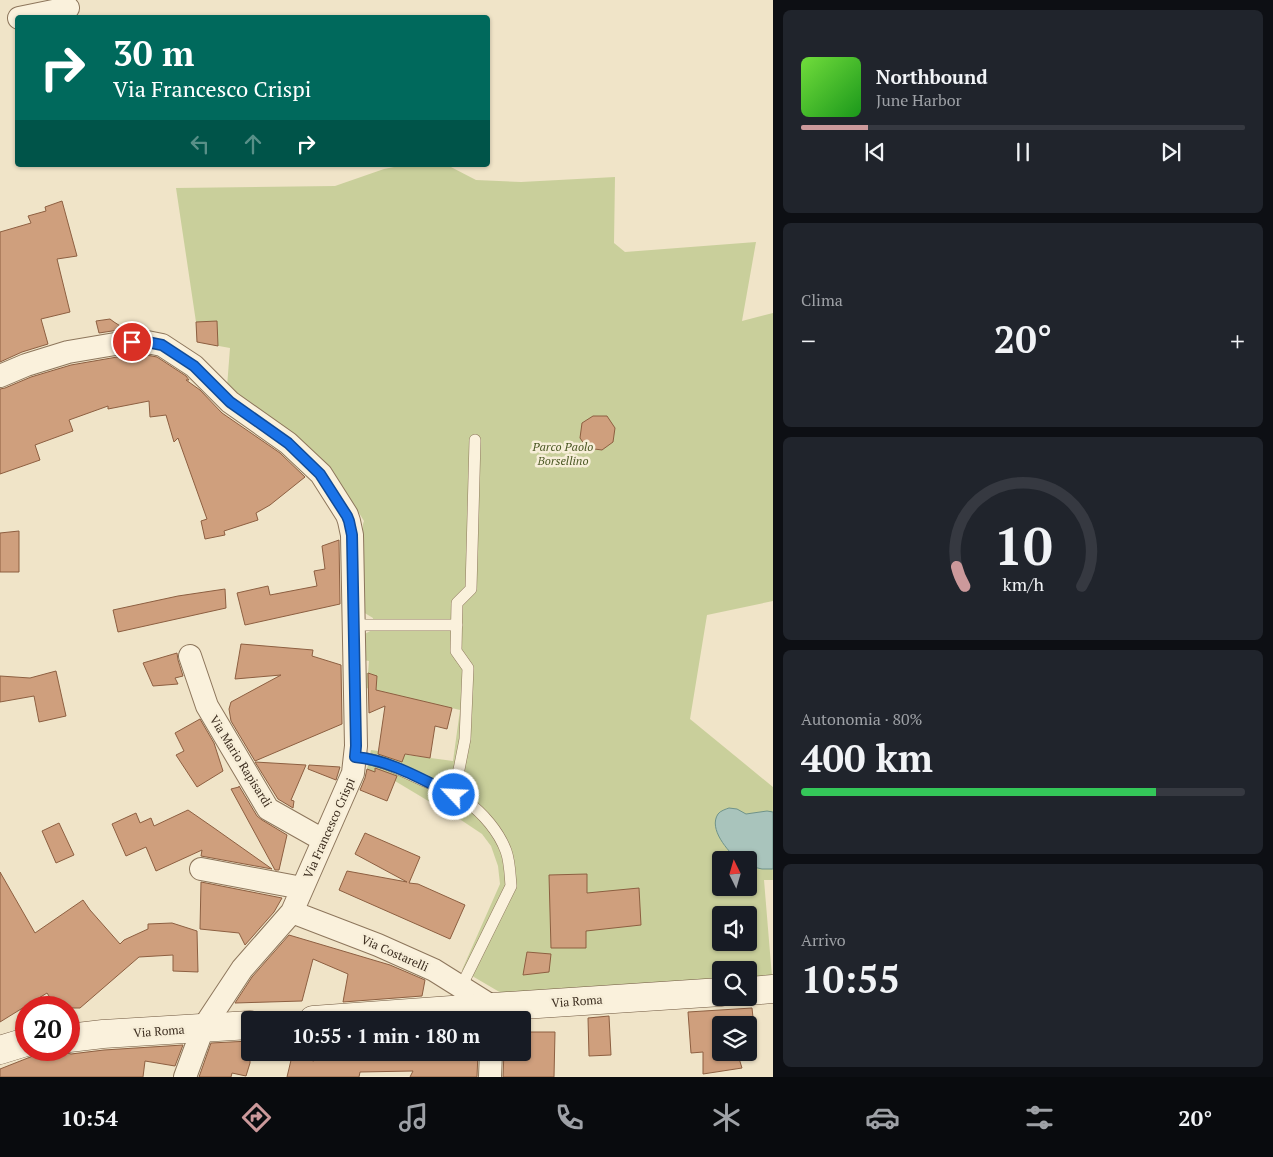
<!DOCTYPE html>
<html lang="it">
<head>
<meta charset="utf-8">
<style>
  :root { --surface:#171b24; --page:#20242c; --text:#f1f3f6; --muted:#9ea1a6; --line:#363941; --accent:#cc999b }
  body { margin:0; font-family:"PT Serif",serif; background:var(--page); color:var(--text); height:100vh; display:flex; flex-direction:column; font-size:19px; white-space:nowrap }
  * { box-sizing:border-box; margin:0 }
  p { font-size:16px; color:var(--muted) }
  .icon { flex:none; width:28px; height:28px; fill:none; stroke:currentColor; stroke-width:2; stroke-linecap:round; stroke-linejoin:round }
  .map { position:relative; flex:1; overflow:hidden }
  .sheet { display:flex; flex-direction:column; gap:10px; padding:10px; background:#0d0f14; width:500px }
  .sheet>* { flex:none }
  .guide { position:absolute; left:15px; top:15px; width:475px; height:152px; border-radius:5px; box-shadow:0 1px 4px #0004; background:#00695c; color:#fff; overflow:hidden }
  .needle { width:32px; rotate:355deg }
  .controls { position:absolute; left:712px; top:851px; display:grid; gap:10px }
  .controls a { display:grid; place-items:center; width:45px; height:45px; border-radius:5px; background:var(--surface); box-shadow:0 1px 4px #0004; font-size:25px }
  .speed { position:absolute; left:15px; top:996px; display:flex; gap:10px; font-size:25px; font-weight:700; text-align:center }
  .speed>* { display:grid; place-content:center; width:65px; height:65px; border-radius:50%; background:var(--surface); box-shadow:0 1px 4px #0004; line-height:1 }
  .speed .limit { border:8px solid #d22; background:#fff; color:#111 }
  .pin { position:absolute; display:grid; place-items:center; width:42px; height:42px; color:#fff; margin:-21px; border:2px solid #fff; border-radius:50%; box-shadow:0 1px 5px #0007 }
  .me { position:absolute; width:55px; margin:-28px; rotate:295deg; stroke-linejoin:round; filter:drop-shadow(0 0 4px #0008) }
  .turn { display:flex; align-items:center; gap:18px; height:105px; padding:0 15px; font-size:22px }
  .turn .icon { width:65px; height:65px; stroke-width:2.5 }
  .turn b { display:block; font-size:35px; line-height:42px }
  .lanes { display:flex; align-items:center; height:48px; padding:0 15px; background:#0003; justify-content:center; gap:25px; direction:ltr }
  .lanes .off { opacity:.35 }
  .big { font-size:38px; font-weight:700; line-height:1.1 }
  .sheet .tile { flex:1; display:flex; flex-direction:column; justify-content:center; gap:8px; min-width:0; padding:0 18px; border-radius:8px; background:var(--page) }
  .sheet .dial { align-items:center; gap:0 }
  .dial svg { height:130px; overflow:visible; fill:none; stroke:var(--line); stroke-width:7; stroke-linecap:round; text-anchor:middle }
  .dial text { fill:var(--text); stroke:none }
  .song { display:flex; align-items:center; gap:15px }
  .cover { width:60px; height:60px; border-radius:8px; background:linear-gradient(135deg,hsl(100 70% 55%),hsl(120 70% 35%)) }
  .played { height:5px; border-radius:2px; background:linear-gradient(90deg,var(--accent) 15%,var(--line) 15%) }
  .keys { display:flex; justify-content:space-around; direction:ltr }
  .heat { display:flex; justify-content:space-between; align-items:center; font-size:28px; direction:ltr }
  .charge { height:8px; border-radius:4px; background:linear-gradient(90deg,#34c759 80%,var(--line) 0) }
  .trip { position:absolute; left:241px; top:1011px; width:290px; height:50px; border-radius:5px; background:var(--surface); box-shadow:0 1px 4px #0004; font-weight:700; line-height:50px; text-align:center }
  .dock { display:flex; height:80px; justify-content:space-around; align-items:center; background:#090b0e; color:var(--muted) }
  .dock .icon { width:35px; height:35px }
  .dock .selected { color:var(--accent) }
  .dock b { font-size:22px; color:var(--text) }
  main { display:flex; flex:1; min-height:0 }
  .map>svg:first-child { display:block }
  .green { fill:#c9cf9b; fill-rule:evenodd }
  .water { fill:#a9c4bc; stroke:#6f938a }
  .building { fill:#cf9f7d; stroke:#8d5f41 }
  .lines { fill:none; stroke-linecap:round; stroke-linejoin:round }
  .service-casing { stroke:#8d765c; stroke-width:12 }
  .minor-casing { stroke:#8d765c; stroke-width:24 }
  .secondary-casing { stroke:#6f573f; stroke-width:29 }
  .service { stroke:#faf1dc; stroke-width:11 }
  .minor { stroke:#faf1dc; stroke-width:22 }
  .secondary { stroke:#faf1dc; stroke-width:28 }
  .route-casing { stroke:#114b97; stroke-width:12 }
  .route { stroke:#1a73e8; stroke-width:9 }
  .labels { text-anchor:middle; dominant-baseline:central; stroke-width:5; stroke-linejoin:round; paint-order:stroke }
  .park-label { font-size:12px; font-style:italic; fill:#4d5a26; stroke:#f7eed8 }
  .street-label { font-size:12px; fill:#3d2e20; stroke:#f7eed8 }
</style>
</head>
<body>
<main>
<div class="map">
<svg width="773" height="1077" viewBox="0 0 773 1077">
  <rect width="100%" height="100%" fill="#f0e4c8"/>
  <path class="green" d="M 404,165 L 447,165 L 476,180 L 521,182 L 615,177 L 614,243 L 625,252 L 756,242 L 742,321 L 773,313 L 773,601 L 707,615 L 690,719 L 773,787 L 773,880 L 764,880 L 772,977 L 749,979 L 749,970 L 721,970 L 721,978 L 719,982 L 508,997 L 462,970 L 500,884 L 498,866 L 491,846 L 482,834 L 443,808 L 430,802 L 395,781 L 367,769 L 371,750 L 453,761 L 460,710 L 362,687 L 363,673 L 368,673 L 369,661 L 363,660 L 363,635 L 372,630 L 373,618 L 363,612 L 363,524 L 364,521 L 351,500 L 227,387 L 230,348 L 197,342 L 196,322 L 176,188 L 335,186 L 384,169 ZM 721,860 L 749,860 L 749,888 L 721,888 ZM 721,915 L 749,915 L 749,942 L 721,942 Z"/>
  <path class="water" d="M 729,808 L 737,809 L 746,814 L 767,811 L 773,812 L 773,869 L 762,869 L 749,866 L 749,860 L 738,860 C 728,851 708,829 718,814 C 720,811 726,809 729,808 Z"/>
  <path class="building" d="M 62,201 L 77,256 L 57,259 L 70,312 L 41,319 L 48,344 L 22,352 L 0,362 L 0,232 L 31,223 L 28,216 L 46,211 L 45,207 Z
    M 110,319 L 114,322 L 125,329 L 99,333 L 96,321 Z
    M 217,321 L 218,346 L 197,342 L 196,322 Z
    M 141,354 L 157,357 L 186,376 L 189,380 L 186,380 L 200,390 L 222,413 L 280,453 L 305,477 L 270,505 L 256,513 L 258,520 L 224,531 L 225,535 L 205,539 L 201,521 L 207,519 L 178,438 L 174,442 L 166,415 L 150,417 L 149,401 L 108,409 L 108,406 L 69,420 L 73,431 L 35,445 L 40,460 L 0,474 L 0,389 L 5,388 L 31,377 L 71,365 L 123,356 Z
    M 593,416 L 607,416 L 615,428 L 613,442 L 602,450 L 587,448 L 580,438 L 582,423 Z
    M 19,531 L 19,572 L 0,572 L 0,533 Z
    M 339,540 L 340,604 L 245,625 L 237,593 L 268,586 L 270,595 L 317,586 L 314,571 L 325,569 L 322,546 Z
    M 225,589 L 226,608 L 118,632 L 113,610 L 178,596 Z
    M 241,644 L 313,650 L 312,656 L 341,665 L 342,724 L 255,761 L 231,721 L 229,709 L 231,702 L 281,675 L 235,679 Z
    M 177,653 L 178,660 L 183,676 L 175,678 L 178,684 L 153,686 L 143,663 Z
    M 56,671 L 66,716 L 39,722 L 34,696 L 0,702 L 0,676 L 30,678 Z
    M 368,673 L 377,676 L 376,690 L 452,708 L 447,729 L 435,726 L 430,758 L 405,754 L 402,762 L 378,754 L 385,706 L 369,713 Z
    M 200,719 L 214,743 L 223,771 L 197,787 L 176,755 L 184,751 L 175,733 Z
    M 255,762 L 306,765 L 291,800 L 294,801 L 293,808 L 278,799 Z
    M 309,765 L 340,767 L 336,780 L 308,769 Z
    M 375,768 L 397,776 L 387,801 L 360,790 L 365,778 L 367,769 L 375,772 Z
    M 239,786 L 257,816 L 262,820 L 287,835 L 279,870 L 275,870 L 231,789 L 239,787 Z
    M 188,810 L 214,828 L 272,869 L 201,856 L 202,850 L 156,871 L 146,847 L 126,856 L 112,824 L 136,813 L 140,823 L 151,818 L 154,826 Z
    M 59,823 L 74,855 L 56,863 L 42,831 Z
    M 365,833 L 420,857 L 409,883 L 418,884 L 465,905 L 450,939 L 339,890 L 347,871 L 407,882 L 355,854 Z
    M 0,872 L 35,933 L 83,900 L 90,910 L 120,944 L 124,940 L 148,929 L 148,924 L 172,923 L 197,931 L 198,972 L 173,971 L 173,955 L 139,957 L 80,1008 L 57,1008 L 47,993 L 0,1022 Z
    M 587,874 L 587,893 L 639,888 L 641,925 L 586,931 L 586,948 L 551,948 L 549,875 Z
    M 201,882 L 282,898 L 274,912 L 245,945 L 239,933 L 200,929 Z
    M 289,935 L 390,965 L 425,980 L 422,996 L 343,1002 L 348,974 L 313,959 L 302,1001 L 235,1003 L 252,977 Z
    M 527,952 L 551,954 L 549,972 L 523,975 Z
    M 752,1008 L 756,1046 L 749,1047 L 749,1025 L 721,1025 L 721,1052 L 737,1052 L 742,1068 L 703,1074 L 703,1052 L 691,1053 L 688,1012 Z
    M 609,1016 L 611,1055 L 589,1056 L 588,1018 Z
    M 522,1032 L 555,1032 L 554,1077 L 503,1077 L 504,1052 L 522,1052 Z
    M 250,1041 L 250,1063 L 246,1076 L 232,1073 L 231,1077 L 199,1077 L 211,1043 Z
    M 183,1045 L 175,1066 L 145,1061 L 143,1077 L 0,1077 L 0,1069 L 38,1054 L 63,1052 L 71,1054 L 104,1050 Z
    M 317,1052 L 478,1052 L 477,1077 L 410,1077 L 413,1071 L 360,1072 L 359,1077 L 287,1077 L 292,1056 L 314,1061 Z"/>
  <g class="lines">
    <defs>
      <path id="service" d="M 354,625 L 457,625
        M 355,757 C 380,759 398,769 420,779 C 435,786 452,792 466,801 C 483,813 499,832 506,851 C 510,862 510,875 511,886 L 461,987
        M 454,795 L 465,739 L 468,668 L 456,651 L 457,603 L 471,589 L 475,440"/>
      <path id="minor" d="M 19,18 L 68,8
        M 0,376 L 26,365 L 68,352 L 121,343 L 142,341 L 162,345 L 194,366 L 230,402 L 288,443 L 321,474 L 347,515 L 349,521 L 352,535 L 356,746 L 353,773 L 292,912 L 242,969 L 203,1028 L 185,1077
        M 190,656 L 207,706 L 268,809 L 323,840
        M 201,869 L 302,888
        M 292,912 L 378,945 L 434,970 L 493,1007 L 492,1013
        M 490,1077 L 491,1052"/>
      <path id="secondary" d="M 749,991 L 773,989
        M 313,1020 L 493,1007 L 721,992
        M 69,1038 L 103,1034 L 250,1025
        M 0,1050 L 26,1042"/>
    </defs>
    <use href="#service" class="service-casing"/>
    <use href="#minor" class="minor-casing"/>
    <use href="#secondary" class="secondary-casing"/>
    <use href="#service" class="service"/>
    <use href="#minor" class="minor"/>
    <use href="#secondary" class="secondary"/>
  </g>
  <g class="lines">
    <defs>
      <path id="route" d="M 132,342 L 142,341 L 162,345 L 194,366 L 230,402 L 288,443 L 320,474 L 347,516 L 349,521 L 352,535 L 356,746 L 355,757 C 390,760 423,780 454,795"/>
    </defs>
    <use href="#route" class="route-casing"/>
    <use href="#route" class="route"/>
  </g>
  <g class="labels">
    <g class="park-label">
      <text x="563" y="446">Parco Paolo<tspan x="563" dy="14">Borsellino</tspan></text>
    </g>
    <g class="street-label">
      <text transform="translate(241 761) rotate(58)">Via Mario Rapisardi</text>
      <text transform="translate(329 828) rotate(-66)">Via Francesco Crispi</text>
      <text transform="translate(395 953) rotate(24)">Via Costarelli</text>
      <text transform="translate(577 1001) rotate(-4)">Via Roma</text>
      <text transform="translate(159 1031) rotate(-4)">Via Roma</text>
    </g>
  </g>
</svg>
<div class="controls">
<a><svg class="needle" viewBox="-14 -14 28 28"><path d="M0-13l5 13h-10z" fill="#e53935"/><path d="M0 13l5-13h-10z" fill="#9ea1a6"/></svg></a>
<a><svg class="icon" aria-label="sound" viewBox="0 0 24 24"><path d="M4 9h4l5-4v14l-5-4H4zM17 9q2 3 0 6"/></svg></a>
<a><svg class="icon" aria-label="search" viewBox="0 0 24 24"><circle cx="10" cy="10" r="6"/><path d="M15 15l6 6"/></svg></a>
<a><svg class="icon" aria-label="layers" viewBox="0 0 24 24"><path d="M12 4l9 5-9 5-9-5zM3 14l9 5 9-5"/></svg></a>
</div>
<div class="speed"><div class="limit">20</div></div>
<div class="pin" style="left:132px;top:342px;background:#d93025"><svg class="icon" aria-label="arrive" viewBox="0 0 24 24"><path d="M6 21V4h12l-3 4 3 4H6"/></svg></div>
<svg class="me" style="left:454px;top:795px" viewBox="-20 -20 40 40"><circle r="17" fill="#1a73e8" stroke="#fff" stroke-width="3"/><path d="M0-11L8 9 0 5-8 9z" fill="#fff"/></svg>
<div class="trip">10:55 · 1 min · 180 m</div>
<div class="guide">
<div class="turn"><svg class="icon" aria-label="right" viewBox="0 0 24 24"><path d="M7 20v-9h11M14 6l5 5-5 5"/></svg><div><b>30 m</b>Via Francesco Crispi</div></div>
<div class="lanes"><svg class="icon off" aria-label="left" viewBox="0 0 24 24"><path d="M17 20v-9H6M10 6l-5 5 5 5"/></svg><svg class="icon off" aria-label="ahead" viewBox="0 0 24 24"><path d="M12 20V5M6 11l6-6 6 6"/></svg><svg class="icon" aria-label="right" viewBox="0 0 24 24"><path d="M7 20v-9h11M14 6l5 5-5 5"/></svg></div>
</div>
</div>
<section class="sheet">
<div class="tile">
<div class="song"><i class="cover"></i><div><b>Northbound</b><p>June Harbor</p></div></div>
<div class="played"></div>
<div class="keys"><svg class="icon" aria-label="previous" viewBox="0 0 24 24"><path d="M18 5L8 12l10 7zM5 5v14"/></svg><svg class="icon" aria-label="pause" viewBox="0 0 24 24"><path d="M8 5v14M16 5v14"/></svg><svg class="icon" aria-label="next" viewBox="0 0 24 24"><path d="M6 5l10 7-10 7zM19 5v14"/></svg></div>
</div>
<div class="tile"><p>Clima</p>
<div class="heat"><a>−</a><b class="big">20°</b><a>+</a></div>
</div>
<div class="tile dial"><svg viewBox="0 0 100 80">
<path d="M14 69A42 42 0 1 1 86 69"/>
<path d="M14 69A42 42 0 0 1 9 57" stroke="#cc999b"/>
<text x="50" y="56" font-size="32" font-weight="700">10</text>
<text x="50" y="72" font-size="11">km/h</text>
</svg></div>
<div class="tile"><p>Autonomia · 80%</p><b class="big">400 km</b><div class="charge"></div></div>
<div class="tile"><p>Arrivo</p><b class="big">10:55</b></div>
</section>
</main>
<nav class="dock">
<b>10:54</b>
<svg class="icon selected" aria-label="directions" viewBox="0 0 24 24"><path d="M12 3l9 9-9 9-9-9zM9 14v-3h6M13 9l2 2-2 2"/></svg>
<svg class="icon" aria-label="music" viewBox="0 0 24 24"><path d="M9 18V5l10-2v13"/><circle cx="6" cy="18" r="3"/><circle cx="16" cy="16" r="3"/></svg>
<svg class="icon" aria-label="phone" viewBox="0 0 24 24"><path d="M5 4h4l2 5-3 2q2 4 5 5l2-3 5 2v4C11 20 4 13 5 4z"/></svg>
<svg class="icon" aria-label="climate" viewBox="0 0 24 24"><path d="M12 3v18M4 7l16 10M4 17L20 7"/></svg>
<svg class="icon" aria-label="car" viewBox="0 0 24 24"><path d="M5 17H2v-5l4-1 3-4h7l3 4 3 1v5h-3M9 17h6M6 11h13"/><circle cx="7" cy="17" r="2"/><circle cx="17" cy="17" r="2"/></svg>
<svg class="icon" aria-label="filters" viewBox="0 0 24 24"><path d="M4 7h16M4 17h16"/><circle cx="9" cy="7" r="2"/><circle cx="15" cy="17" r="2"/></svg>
<b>20°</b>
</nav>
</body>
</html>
